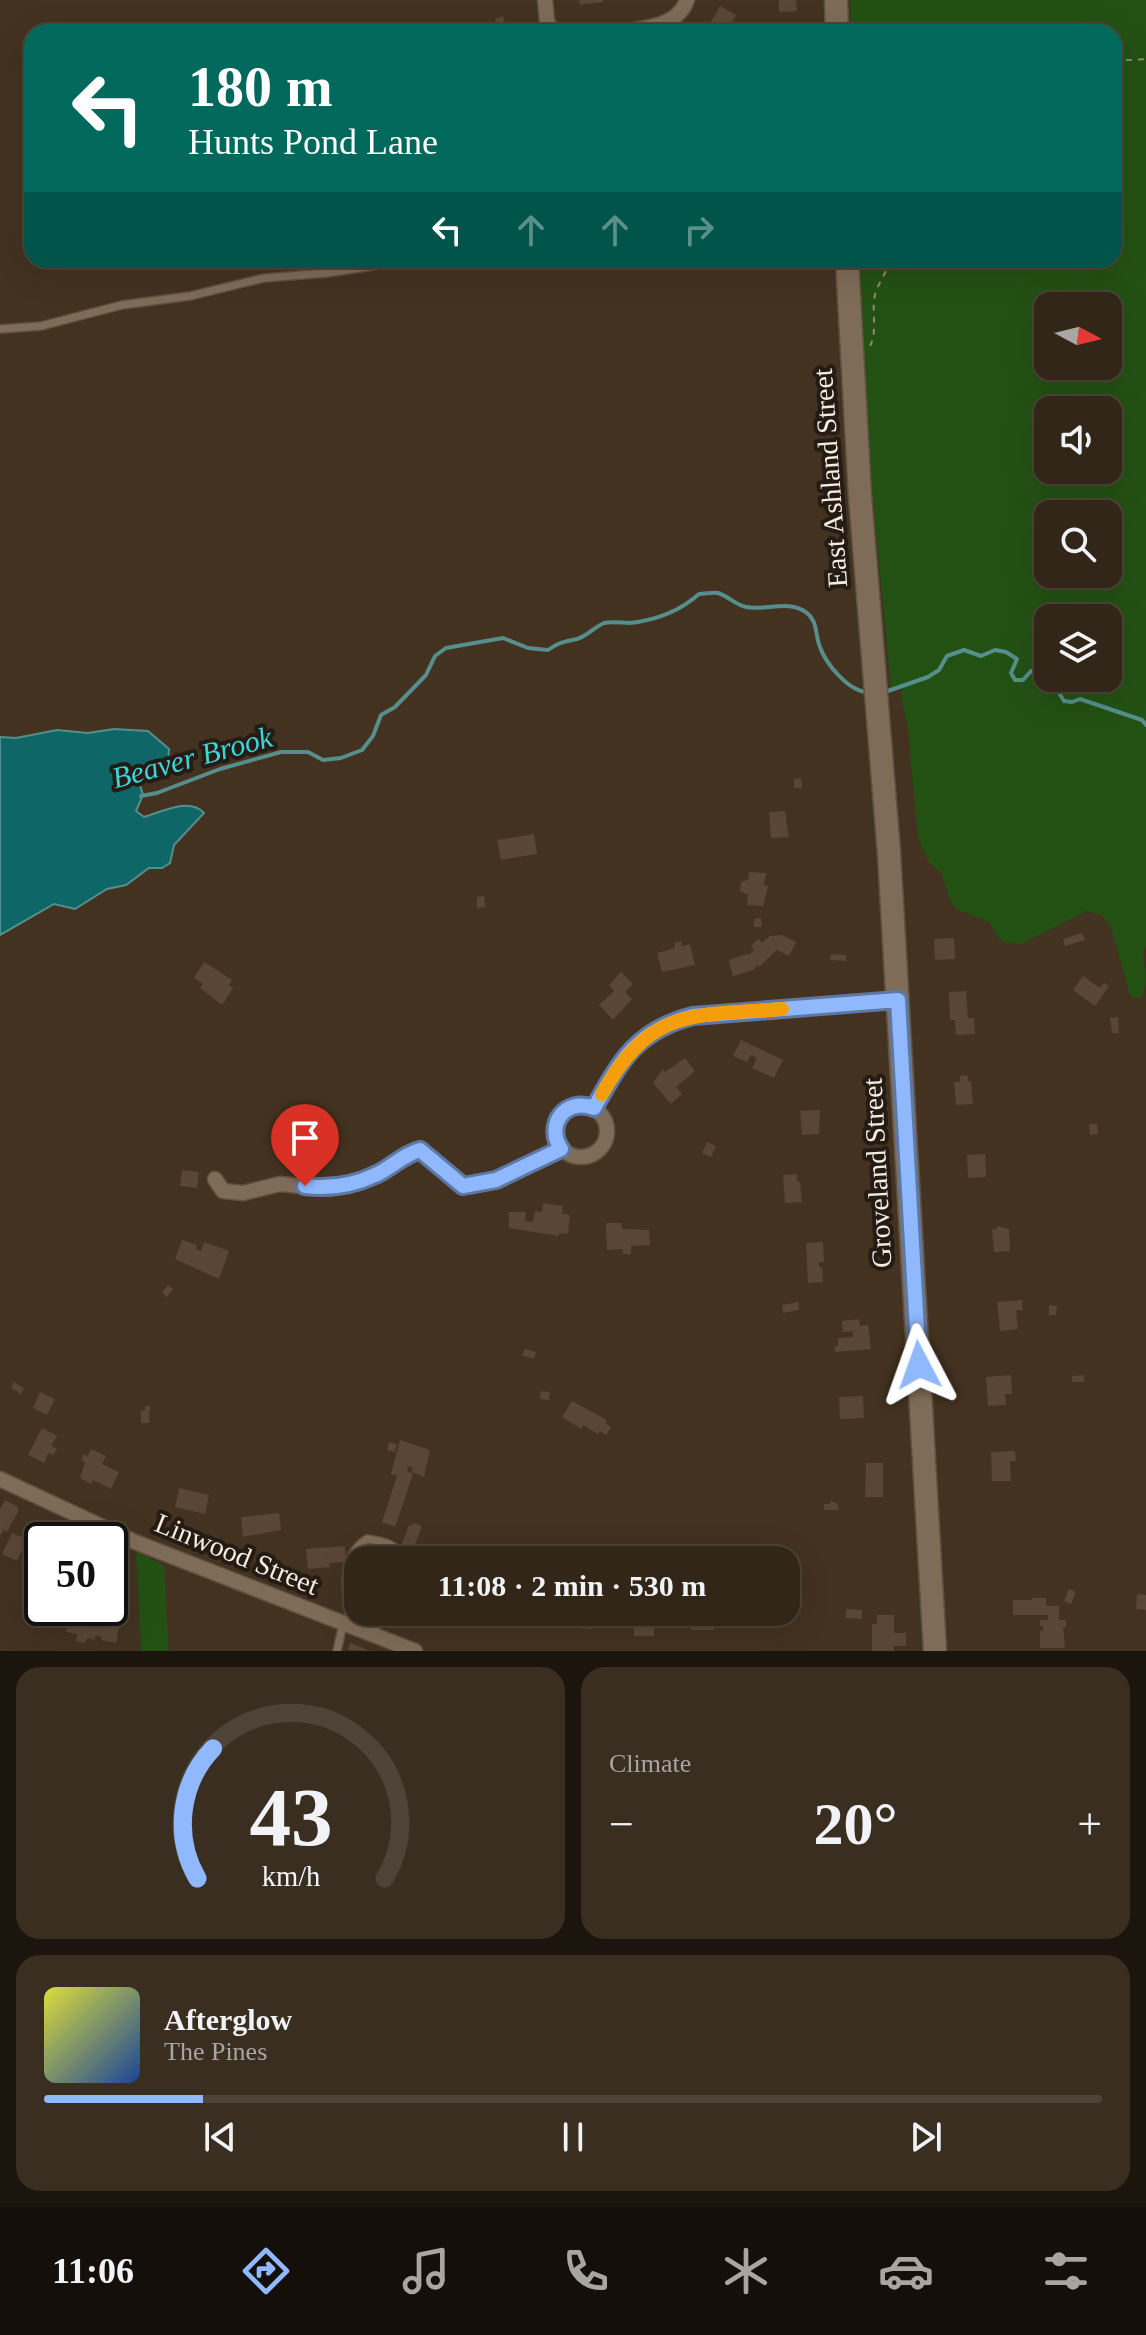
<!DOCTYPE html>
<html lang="en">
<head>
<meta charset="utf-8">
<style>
  :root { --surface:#322618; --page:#3a2e21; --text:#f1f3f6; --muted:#a8a5a2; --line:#4d4337; --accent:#90b8fd }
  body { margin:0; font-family:"Times New Roman",serif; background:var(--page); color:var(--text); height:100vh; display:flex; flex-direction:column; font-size:30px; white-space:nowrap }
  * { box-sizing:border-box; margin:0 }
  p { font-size:26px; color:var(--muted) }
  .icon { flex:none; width:44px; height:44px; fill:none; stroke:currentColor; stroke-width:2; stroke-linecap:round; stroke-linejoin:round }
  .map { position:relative; height:1651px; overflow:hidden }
  .details { display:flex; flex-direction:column; gap:16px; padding:16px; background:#1c150d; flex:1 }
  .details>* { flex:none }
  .top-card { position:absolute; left:24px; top:24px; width:1098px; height:244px; border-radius:24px; box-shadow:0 8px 32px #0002,0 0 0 2px var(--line); background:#00695c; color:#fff; overflow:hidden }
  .needle { width:52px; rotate:97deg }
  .tools { position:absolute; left:1034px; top:292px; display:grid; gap:16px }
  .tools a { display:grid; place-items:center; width:88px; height:88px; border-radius:16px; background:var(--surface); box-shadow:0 8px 32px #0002,0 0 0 2px var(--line); font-size:40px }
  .speed { position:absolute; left:24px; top:1522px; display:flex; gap:16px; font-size:40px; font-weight:700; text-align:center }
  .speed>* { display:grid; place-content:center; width:104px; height:104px; border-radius:50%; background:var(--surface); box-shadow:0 8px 32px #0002,0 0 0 2px var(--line); line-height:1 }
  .speed .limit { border:4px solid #111; border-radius:12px; background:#fff; color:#111 }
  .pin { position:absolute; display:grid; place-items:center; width:68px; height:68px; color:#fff; margin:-82px -34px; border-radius:50% 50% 50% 0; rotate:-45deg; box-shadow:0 0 8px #0007 }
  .pin .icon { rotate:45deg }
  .me { position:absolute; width:88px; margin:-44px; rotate:356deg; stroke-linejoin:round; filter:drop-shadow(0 0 6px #0008) }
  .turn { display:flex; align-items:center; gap:28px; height:168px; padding:0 32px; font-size:36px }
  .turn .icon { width:104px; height:104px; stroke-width:2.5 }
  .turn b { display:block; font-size:56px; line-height:68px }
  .lanes { display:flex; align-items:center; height:76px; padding:0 32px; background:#0003; justify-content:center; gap:40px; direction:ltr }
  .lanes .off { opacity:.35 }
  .big { font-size:60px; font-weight:800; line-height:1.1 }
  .details .tile { flex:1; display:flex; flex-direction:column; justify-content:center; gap:12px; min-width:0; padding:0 28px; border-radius:24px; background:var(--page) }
  .details .dial { align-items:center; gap:0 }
  .dial svg { height:208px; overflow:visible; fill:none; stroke:var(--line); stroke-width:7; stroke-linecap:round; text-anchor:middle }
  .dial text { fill:var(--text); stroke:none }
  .song { display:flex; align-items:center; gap:24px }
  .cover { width:96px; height:96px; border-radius:12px; background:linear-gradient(135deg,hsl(60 70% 55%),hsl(220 70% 35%)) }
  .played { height:8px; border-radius:4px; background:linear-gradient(90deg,var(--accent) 15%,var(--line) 15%) }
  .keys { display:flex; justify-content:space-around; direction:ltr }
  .heat { display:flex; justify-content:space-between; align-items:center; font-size:44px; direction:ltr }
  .details .tiles { flex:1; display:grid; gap:16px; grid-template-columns:1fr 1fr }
  .tile:last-child { grid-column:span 2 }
  .trip { position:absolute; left:344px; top:1546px; width:456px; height:80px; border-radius:24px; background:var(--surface); box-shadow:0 8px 32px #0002,0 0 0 2px var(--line); font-weight:800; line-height:80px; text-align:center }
  .menu { display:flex; height:128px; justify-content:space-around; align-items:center; background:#140f0a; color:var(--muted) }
  .menu .icon { width:56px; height:56px }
  .menu .active { color:var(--accent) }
  .menu b { font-size:36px; color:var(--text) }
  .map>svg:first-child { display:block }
  .green { fill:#235114; fill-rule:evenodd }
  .water { fill:#0f6667; stroke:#558e8b; stroke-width:2 }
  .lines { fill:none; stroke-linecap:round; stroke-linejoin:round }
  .stream { stroke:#558e8b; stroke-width:4 }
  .building { fill:#5a4635 }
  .service-casing { stroke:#5f5140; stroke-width:10 }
  .minor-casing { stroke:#5f5140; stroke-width:17 }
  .secondary-casing { stroke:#5f5140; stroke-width:25 }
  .path { stroke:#938575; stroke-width:2; stroke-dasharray:6 6; stroke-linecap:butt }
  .service { stroke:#7f6c58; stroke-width:7 }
  .minor { stroke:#7f6c58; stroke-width:14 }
  .secondary { stroke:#7f6c58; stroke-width:22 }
  .route-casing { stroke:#5e78a4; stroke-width:20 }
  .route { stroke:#90b8fd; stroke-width:14 }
  .slow { stroke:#f59e0b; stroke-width:14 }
  .labels { text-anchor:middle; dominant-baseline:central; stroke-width:8; stroke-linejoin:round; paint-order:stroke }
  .street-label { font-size:28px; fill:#f7ece0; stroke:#241c14 }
  .water-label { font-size:30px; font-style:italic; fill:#3ad6d9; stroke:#241c14 }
</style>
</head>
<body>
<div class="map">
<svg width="1146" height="1651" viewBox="0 0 1146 1651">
  <rect width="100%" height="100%" fill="#433220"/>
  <path class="green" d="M 850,0 L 1146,0 L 1146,947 L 1143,952 L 1146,981 L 1142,997 L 1131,998 L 1111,927 L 1102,915 L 1087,911 L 1021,944 L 1004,942 L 998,937 L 989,922 L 955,908 L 948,895 L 942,874 L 929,862 L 918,838 L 908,728 L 901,696 L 903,686 L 891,689 L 860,360 L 857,260 L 1114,260 L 1114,32 L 851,32 ZM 1048,306 L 1108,306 L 1108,366 L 1048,366 ZM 1048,410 L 1108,410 L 1108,470 L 1048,470 ZM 1048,514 L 1108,514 L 1108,574 L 1048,574 ZM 1048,618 L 1108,618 L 1108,678 L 1048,678 Z
    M 136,1551 L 164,1566 L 169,1651 L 141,1651 Z"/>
  <path class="water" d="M 114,729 L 148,731 L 169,749 L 168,763 L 140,785 L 143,795 L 136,811 L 144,817 C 162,812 189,797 204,813 L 174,845 L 170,863 L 162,868 L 149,868 L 126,885 L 107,889 L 75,909 L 54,904 L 0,935 L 0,737 L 16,738 L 57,730 L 88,733 Z"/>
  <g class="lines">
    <path class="stream" d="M 1050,678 L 1064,701 L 1072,702 L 1080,699 L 1142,720 L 1146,725
      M 885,692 L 928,677 L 939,670 L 947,656 L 964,650 L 981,656 L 995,650 L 1006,652 L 1017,659 L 1011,673 L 1015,680 L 1023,680 L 1031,671 L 1042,671 L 1048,676
      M 141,796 L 157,793 L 220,769 L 281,752 L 308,752 L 323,760 L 341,758 L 362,750 L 373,736 L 381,715 L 395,707 L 426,675 L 435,656 L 446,648 L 503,638 L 528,648 L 548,650 C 559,642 564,642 577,639 C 588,636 594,627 604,623 C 612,621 622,623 630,623 C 657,620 680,611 699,594 C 705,594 713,592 718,593 C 728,596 736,605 746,607 C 766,611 789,599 807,613 C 818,622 815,635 820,647 C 826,664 849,692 868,692"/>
  </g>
  <path class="building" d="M 579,0 L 603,0 L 603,2 L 580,5 Z
    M 779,0 L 796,0 L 797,11 L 779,12 Z
    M 720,6 L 736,15 L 728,29 L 734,32 L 713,32 L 707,29 Z
    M 503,16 L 505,24 L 512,22 L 515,32 L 498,32 L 495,19 Z
    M 801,778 L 802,788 L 794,788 L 794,779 Z
    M 785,811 L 789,837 L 771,838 L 769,812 Z
    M 534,834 L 537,854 L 501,860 L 497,840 Z
    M 749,872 L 766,873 L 764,885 L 768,886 L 763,906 L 747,905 L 748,895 L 740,891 L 741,882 L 748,880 Z
    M 484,896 L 485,907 L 477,908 L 477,897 Z
    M 761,918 L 762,927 L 754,927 L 754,919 Z
    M 1082,933 L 1085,940 L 1065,946 L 1063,939 Z
    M 782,935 L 796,942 L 789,956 L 777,950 L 759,967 L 758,965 L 753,970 L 733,976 L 729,960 L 747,954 L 749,955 L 754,950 L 751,946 L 758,939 L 762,943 L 770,936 Z
    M 954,938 L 955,959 L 935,960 L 934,939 Z
    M 681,941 L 682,946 L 690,944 L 695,965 L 662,972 L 657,953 L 675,948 L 674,943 Z
    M 831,954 L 846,955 L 846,961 L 830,960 Z
    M 204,962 L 232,980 L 229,985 L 233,988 L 222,1005 L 200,988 L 203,984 L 194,978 Z
    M 621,972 L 633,984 L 625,992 L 632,999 L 613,1020 L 599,1005 L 614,991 L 609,985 Z
    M 1083,976 L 1100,988 L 1104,983 L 1109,986 L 1095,1006 L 1073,990 Z
    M 966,991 L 968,1018 L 974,1018 L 975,1034 L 956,1035 L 955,1020 L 950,1020 L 949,992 Z
    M 1118,1017 L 1119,1033 L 1112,1033 L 1110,1018 Z
    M 741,1040 L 783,1060 L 774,1078 L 752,1068 L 757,1058 L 751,1055 L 747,1062 L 733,1056 Z
    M 685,1058 L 695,1071 L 676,1087 L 682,1094 L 671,1104 L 653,1083 L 663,1069 L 665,1072 Z
    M 967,1075 L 968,1081 L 971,1081 L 973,1104 L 956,1105 L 954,1082 L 960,1082 L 960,1076 Z
    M 820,1110 L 819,1134 L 802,1135 L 800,1111 Z
    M 1089,1124 L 1097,1124 L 1098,1134 L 1090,1135 Z
    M 707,1142 L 716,1146 L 711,1157 L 702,1153 Z
    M 985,1154 L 986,1177 L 968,1178 L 967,1155 Z
    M 182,1170 L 199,1172 L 197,1188 L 180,1186 Z
    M 797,1174 L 797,1182 L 800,1182 L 802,1202 L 785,1203 L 783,1175 Z
    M 543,1203 L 563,1206 L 562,1214 L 570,1215 L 568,1234 L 559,1233 L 559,1236 L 509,1228 L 509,1212 L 526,1212 L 525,1221 L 533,1222 L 535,1211 L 542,1212 Z
    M 606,1223 L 621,1223 L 622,1229 L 649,1230 L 650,1245 L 631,1246 L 631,1254 L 623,1254 L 623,1249 L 607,1250 Z
    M 997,1226 L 1009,1229 L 1010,1251 L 994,1252 L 992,1229 L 997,1229 Z
    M 182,1240 L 197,1245 L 196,1249 L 201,1251 L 204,1242 L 229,1251 L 219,1279 L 175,1259 Z
    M 823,1242 L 824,1262 L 819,1262 L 819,1267 L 822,1267 L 823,1282 L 808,1283 L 806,1243 Z
    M 168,1285 L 173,1289 L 167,1297 L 162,1292 Z
    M 1022,1300 L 1023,1310 L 1016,1310 L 1018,1329 L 1000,1331 L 997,1302 Z
    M 798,1302 L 799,1310 L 783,1313 L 782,1305 Z
    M 1049,1305 L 1057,1306 L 1056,1315 L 1049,1315 Z
    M 859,1319 L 860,1326 L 868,1325 L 871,1349 L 835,1352 L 834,1347 L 838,1346 L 838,1338 L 853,1337 L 853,1331 L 843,1332 L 842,1321 Z
    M 525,1349 L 536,1352 L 534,1359 L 522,1355 Z
    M 1011,1375 L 1012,1394 L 1005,1394 L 1006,1405 L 988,1406 L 986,1377 Z
    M 1084,1375 L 1084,1382 L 1072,1382 L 1072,1376 Z
    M 14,1382 L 24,1388 L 21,1394 L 11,1388 Z
    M 541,1391 L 550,1392 L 549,1400 L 540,1399 Z
    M 40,1392 L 55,1399 L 47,1415 L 33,1408 Z
    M 863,1396 L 864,1418 L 840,1419 L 839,1397 Z
    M 572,1401 L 607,1420 L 605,1423 L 611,1427 L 606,1435 L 600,1431 L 598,1434 L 583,1425 L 581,1429 L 562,1417 Z
    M 145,1406 L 150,1406 L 149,1423 L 141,1423 L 141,1411 L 145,1411 Z
    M 42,1428 L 57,1436 L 51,1446 L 57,1449 L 53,1455 L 48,1453 L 44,1463 L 28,1455 Z
    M 400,1440 L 430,1450 L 424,1477 L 412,1472 L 413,1468 L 408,1466 L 407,1471 L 413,1474 L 395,1527 L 382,1522 L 397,1476 L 391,1474 Z
    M 389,1442 L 397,1444 L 395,1452 L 387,1450 Z
    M 91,1449 L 106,1456 L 102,1464 L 119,1472 L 111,1489 L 93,1480 L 91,1484 L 80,1478 L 85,1462 L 81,1460 L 84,1454 L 88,1456 Z
    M 1015,1451 L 1016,1461 L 1010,1461 L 1011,1481 L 992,1481 L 991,1452 Z
    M 866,1463 L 883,1463 L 883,1497 L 865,1497 Z
    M 179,1488 L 209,1495 L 205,1514 L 175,1507 Z
    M 5,1500 L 18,1507 L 18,1512 L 7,1532 L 4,1530 L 0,1536 L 0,1509 Z
    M 830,1501 L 838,1504 L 838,1510 L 824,1510 L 824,1504 L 830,1504 Z
    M 279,1513 L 281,1530 L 243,1537 L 241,1517 Z
    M 413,1523 L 422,1526 L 413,1550 L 401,1546 L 409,1525 L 412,1526 Z
    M 12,1533 L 27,1539 L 17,1561 L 2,1554 Z
    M 345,1546 L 346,1562 L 329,1563 L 330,1567 L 308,1569 L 306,1549 Z
    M 609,1548 L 610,1560 L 602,1560 L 602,1549 Z
    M 419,1551 L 445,1559 L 445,1560 L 416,1560 Z
    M 786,1562 L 796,1562 L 797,1578 L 786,1579 Z
    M 1069,1589 L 1076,1592 L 1071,1604 L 1064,1601 Z
    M 1137,1594 L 1146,1595 L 1146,1610 L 1136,1609 Z
    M 1032,1598 L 1046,1598 L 1046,1606 L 1059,1606 L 1059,1620 L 1066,1620 L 1066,1627 L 1063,1627 L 1065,1648 L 1040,1648 L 1040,1631 L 1043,1631 L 1043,1626 L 1040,1626 L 1040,1620 L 1048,1620 L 1048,1615 L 1013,1615 L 1013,1600 L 1032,1600 Z
    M 846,1609 L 862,1610 L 862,1619 L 846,1618 Z
    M 478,1612 L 503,1612 L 503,1619 L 478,1618 Z
    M 575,1612 L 593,1612 L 592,1629 L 576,1628 Z
    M 652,1612 L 666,1612 L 666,1627 L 654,1627 L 654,1636 L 634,1636 L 634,1618 L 652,1618 Z
    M 698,1612 L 711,1612 L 712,1617 L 716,1617 L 714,1630 L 691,1630 L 691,1614 Z
    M 758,1612 L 787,1612 L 787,1615 L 780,1615 L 780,1625 L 767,1625 L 767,1623 L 759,1623 Z
    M 89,1614 L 93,1615 L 92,1618 L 100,1620 L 99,1626 L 119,1627 L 116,1643 L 101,1640 L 102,1637 L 95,1636 L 95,1640 L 88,1638 L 84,1643 L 76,1641 L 77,1634 L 66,1632 L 69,1620 L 79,1622 L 80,1616 L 88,1617 Z
    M 877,1615 L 894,1615 L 894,1633 L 906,1633 L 906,1646 L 894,1646 L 894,1651 L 872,1651 L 872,1624 L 877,1624 Z
    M 350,1643 L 370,1651 L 348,1650 Z"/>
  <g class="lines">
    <defs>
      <path id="service" d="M 0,329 L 41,326 L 122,305 L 190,296 L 264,278 L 327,273 L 412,260
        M 351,1627 C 347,1597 337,1558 367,1539 C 382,1541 399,1544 403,1560
        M 371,1635 L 386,1612
        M 337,1651 L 343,1624"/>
      <path id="minor" d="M 545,0 L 547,21 L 553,32
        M 625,32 C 648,27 678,26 687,0
        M555 1131a26 26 0 1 1 52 0a26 26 0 1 1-52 0Z
        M 594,1108 C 621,1060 636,1030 693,1016 L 898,1000
        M 215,1179 L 223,1191 L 243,1193 L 280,1184 L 331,1189 L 375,1175 L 409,1153 L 420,1150 L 463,1186 L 496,1180 L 561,1149
        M 0,1479 L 135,1542 L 415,1651"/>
      <path id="secondary" d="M 836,0 L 837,32
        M 847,260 L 860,496 L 889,853 L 935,1651"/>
    </defs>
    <use href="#service" class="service-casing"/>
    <use href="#minor" class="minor-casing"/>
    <use href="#secondary" class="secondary-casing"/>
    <path class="path" d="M 1114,61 L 1146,59
      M 870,346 C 878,331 871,312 875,295 C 878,282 887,274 889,260"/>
    <use href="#service" class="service"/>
    <use href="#minor" class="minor"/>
    <use href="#secondary" class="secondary"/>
  </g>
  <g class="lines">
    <defs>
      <path id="route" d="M 305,1186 C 330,1189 352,1186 375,1175 C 391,1168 402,1155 420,1150 L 463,1186 L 496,1180 L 561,1149 C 545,1125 565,1097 594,1108 C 621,1060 637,1030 693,1016 L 898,1000 L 919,1365"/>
    </defs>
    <use href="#route" class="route-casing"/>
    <use href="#route" class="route"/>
    <path class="slow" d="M 602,1094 C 651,1007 692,1016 782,1009"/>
  </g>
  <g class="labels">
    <g class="street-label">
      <text transform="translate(830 478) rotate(-94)">East Ashland Street</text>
      <text transform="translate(877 1173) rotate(-93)">Groveland Street</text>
      <text transform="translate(237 1554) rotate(22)">Linwood Street</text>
    </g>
    <g class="water-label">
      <text transform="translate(192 757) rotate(-15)">Beaver Brook</text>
    </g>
  </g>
</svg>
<div class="tools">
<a><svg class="needle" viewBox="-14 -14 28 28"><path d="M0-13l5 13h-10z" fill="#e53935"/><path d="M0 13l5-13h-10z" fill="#a8a5a2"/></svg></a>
<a><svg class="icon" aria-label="sound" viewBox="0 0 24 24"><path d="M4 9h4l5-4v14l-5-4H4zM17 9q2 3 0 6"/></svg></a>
<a><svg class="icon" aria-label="search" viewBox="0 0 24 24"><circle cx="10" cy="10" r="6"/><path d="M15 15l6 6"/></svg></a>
<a><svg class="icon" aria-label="layers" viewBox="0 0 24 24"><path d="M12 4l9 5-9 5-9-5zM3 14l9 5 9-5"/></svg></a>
</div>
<div class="speed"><div class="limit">50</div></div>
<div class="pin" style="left:305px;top:1186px;background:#d93025"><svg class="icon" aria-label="arrive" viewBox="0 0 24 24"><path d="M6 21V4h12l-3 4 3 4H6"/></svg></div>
<svg class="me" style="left:919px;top:1365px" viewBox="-20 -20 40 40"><path d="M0-17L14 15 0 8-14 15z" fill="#90b8fd" stroke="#fff" stroke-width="4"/></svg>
<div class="trip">11:08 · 2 min · 530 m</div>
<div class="top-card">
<div class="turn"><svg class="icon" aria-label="left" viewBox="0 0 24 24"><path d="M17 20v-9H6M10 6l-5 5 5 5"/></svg><div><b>180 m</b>Hunts Pond Lane</div></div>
<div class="lanes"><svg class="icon" aria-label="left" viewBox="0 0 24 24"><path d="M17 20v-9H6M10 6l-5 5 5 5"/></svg><svg class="icon off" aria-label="ahead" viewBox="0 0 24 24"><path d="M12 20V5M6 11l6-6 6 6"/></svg><svg class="icon off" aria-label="ahead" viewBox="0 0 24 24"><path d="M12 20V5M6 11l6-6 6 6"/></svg><svg class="icon off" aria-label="right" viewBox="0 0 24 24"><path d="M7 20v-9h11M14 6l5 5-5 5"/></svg></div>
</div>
</div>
<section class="details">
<div class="tiles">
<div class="tile dial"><svg viewBox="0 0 100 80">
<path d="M14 69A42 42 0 1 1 86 69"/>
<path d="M14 69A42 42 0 0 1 20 19" stroke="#90b8fd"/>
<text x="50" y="56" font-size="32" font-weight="700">43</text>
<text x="50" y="72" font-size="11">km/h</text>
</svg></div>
<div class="tile"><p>Climate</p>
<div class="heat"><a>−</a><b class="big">20°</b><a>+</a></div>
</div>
<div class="tile">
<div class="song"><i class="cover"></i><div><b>Afterglow</b><p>The Pines</p></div></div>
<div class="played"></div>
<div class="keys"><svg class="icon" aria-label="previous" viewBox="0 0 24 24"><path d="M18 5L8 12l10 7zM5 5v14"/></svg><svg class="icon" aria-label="pause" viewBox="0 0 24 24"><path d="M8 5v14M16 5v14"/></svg><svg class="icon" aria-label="next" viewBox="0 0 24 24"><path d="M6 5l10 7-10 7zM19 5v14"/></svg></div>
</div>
</div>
</section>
<nav class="menu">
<b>11:06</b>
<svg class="icon active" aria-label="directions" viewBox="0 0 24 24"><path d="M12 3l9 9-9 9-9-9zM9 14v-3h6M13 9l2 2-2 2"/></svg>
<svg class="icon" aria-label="music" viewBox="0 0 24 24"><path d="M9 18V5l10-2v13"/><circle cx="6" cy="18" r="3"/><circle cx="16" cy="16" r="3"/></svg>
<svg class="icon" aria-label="phone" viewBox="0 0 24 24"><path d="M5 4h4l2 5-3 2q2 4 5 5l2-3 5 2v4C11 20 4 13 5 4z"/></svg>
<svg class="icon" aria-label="climate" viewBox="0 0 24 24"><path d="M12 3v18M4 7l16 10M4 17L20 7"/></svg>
<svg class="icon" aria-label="car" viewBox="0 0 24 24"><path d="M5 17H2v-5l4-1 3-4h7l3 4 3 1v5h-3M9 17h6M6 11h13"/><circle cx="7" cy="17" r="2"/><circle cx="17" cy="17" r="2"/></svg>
<svg class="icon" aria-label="filters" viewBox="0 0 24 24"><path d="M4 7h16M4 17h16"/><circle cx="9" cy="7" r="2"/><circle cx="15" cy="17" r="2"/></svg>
</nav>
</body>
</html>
